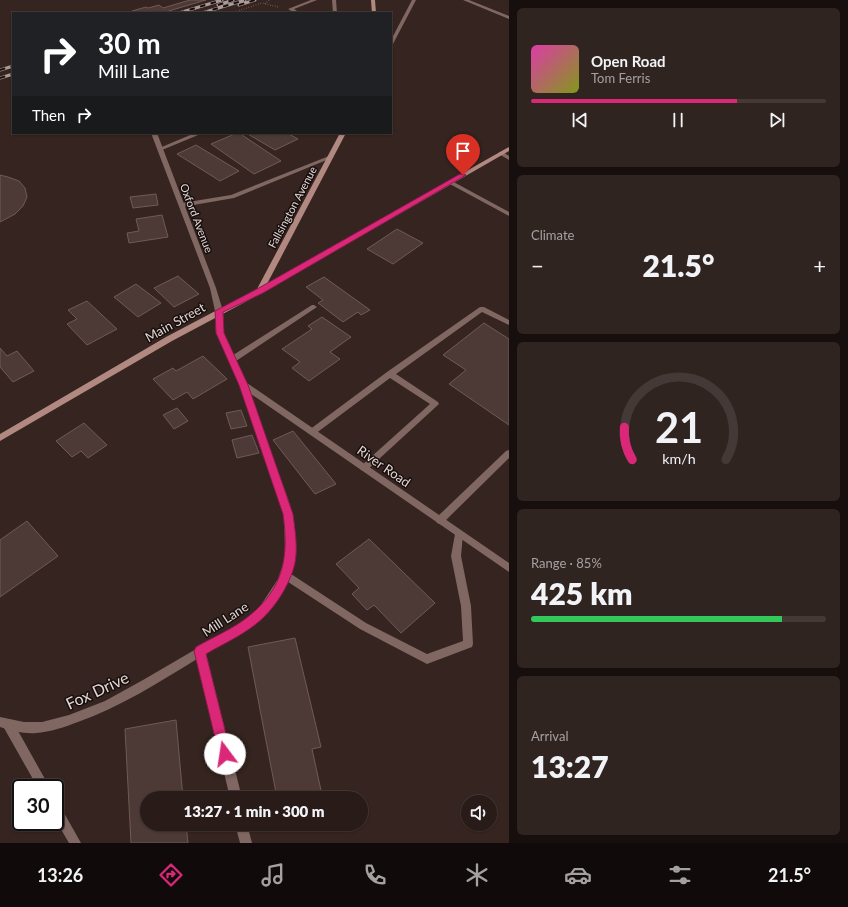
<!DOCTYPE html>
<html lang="en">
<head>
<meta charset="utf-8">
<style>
  :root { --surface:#281b18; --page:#302421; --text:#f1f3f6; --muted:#a5a1a2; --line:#443937; --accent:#db2777 }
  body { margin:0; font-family:Lato,sans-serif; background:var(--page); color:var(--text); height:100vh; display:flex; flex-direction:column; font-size:15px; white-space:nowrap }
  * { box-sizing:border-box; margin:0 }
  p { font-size:13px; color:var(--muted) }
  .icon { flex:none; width:22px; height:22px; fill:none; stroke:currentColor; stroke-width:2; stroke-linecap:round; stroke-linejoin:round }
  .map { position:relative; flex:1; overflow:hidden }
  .side { display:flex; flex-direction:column; gap:8px; padding:8px; background:#160f0d; width:339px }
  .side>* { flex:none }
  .hud { position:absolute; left:12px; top:12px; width:380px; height:122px; border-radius:0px; box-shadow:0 1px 3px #0004,0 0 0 1px var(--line); background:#202124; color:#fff; overflow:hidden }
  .tools { position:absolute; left:461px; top:795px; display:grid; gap:8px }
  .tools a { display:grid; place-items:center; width:36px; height:36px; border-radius:50%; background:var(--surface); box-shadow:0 1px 3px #0004,0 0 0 1px var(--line); font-size:20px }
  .speed { position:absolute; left:12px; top:779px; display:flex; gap:8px; font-size:20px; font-weight:700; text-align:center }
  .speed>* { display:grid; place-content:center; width:52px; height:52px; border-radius:50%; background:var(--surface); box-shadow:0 1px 3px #0004,0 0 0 1px var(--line); line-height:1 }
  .speed .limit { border:2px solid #111; border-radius:6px; background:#fff; color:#111 }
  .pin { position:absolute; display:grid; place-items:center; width:34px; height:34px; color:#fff; margin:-41px -17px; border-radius:50% 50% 50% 0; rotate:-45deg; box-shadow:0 0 4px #0007 }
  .pin .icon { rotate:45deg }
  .me { position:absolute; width:44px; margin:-22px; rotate:346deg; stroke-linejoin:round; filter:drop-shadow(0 0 3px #0008) }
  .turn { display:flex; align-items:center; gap:14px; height:84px; padding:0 20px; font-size:18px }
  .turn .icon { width:52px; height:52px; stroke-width:2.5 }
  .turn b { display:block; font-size:28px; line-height:34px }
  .then { display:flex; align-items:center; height:38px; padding:0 20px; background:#0003; gap:8px; font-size:15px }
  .big { font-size:30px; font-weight:800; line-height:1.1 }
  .side .tile { flex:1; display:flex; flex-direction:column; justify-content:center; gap:6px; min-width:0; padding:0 14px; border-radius:6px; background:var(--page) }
  .side .dial { align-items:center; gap:0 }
  .dial svg { height:104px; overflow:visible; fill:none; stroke:var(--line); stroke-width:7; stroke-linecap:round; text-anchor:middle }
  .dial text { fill:var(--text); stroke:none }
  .song { display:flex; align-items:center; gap:12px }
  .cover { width:48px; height:48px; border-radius:6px; background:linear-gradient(135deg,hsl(320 70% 55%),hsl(70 70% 35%)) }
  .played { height:4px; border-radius:2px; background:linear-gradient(90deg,var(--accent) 70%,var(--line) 70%) }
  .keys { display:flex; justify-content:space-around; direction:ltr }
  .heat { display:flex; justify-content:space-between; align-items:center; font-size:22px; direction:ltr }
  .charge { height:6px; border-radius:3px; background:linear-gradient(90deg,#34c759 85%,var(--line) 0) }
  .trip { position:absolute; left:140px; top:791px; width:228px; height:40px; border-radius:20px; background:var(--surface); box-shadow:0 1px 3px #0004,0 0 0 1px var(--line); font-weight:800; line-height:40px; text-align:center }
  .dock { display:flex; height:64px; justify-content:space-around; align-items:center; background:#100b0a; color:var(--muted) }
  .dock .icon { width:28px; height:28px }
  .dock .current { color:var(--accent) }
  .dock b { font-size:18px; color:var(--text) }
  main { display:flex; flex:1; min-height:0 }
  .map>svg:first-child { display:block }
  .building { fill:#4d3a36; stroke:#6f5a56 }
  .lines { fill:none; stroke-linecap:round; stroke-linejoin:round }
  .path { stroke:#847572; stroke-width:1.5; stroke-dasharray:0.5 2; stroke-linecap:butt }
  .lane { fill:#806761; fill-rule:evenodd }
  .street { fill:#806761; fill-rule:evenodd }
  .secondary { fill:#b28981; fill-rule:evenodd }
  .rail-casing { stroke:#aa9b99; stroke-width:3 }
  .rail { stroke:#170f0d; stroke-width:2; stroke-dasharray:5.5; stroke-linecap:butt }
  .route { fill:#db2777; stroke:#8e194d }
  .labels { text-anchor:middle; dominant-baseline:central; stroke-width:3; stroke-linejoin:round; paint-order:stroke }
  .far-street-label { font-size:11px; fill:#e3d6d4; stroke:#170f0d }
  .street-label { font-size:13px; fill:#e3d6d4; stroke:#170f0d }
  .near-street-label { font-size:16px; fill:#e3d6d4; stroke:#170f0d }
</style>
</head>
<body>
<main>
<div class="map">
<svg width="509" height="843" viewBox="0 0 509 843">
  <rect width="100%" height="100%" fill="#352420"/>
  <path class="building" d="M 190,0 L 206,0 L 162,13 L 130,13 L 133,12 L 132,11 L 146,7 L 148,8 L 159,5 L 163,8 Z
    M 237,133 L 239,133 L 281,161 L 254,174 L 211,144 Z
    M 246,133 L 287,133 L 298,139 L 275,150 Z
    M 196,145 L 239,171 L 220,181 L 177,154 Z
    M 0,175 L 8,177 L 19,181 L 25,188 L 27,197 L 23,206 L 15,214 L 0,222 Z
    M 156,194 L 158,205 L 133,208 L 130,197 Z
    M 162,215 L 168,237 L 129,243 L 127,233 L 139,231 L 136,219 Z
    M 397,229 L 423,243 L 393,264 L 367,249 Z
    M 178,276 L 199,294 L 174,307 L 154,288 Z
    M 324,277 L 370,310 L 361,315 L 358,312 L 343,322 L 318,303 L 323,300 L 306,287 Z
    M 136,284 L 161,303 L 138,317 L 114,297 Z
    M 87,301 L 117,329 L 87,345 L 67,324 L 77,319 L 68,310 Z
    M 322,317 L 351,337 L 330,352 L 340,359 L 309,381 L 292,368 L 300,362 L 282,349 L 312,329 L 308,326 Z
    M 484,323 L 509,339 L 509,425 L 449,384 L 466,370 L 443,355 Z
    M 0,348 L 7,356 L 17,351 L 34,371 L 13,382 L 0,367 Z
    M 203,356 L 227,379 L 193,399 L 187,392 L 173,400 L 153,379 L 173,368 L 176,371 Z
    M 177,408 L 188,421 L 174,429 L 163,415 Z
    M 241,410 L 247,426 L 231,429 L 226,413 Z
    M 84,423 L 107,445 L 88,458 L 81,451 L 72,457 L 56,441 Z
    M 293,431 L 336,484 L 315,494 L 273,440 Z
    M 252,435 L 259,453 L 237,458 L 232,440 Z
    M 27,521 L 58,556 L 0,597 L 0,540 Z
    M 369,539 L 435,603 L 401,633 L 374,605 L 367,610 L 352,594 L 359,588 L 336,564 Z
    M 295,638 L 321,747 L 312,749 L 322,795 L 309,798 L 277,798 L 248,647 Z
    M 176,720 L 183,798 L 147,798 L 147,824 L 186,824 L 188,843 L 131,843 L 125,729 Z"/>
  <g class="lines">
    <path class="path" d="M 265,4 L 269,0
      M 232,13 L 262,3 L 278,7"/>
    <path class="lane" d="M 311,0 L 317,0 L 294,9 L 300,13 L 295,13 L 288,9 Z
      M 332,0 L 336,0 L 337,13 L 333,13 Z
      M 195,133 L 203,133 L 162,150 L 157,149 Z
      M 499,152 L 503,152 L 509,156 L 509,160 L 499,154 Z
      M 329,156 L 334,157 L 234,198 L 182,207 L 179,205 L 182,203 L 231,195 Z
      M 450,180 L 509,212 L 509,216 L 448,183 L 447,182 Z
      M 312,305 L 314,305 L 317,307 L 236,361 L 230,361 L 229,359 L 230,357 Z
      M 480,307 L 484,307 L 509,320 L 509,325 L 482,312 L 396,374 L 438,402 L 439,404 L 367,470 L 364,471 L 361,470 L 360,468 L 361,466 L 430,404 L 390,378 L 315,434 L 309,434 L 308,432 L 309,430 L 387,372 Z
      M 509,450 L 509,458 L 443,523 L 440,524 L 437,523 L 436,520 L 437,517 L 506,451 Z
      M 459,530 L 462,531 L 463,534 L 461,556 L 471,606 L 473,644 L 472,647 L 427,664 L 360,629 L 282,578 L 280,575 L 282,572 L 285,571 L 288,572 L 366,623 L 427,654 L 463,641 L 461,606 L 451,556 L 455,534 L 456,531 Z
      M 8,719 L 12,720 L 50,788 L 38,788 L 4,728 L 3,724 L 4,720 Z
      M 55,802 L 59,804 L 81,843 L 69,843 L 55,819 Z"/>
    <path class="street" d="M 412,0 L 416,0 L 393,44 L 391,45 L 391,40 Z
      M 463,0 L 469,0 L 509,16 L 509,19 Z
      M 151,133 L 157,133 L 216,288 L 223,311 L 224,333 L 247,383 L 509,563 L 509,572 L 251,394 C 259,418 267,442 276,466 C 281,481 289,498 292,514 C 301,552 289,594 260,620 C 244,634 224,643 206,653 L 242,798 L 230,798 L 197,659 C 158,683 120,707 78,722 C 65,727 50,732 36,733 C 24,734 12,731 0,727 L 0,717 L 24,722 L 42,722 L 69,715 L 105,701 L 143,680 L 244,621 L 259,608 L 278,579 L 284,561 L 285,551 L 284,514 L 240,385 L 216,333 L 215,311 L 210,288 Z
      M 235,824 L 247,824 L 252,843 L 240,843 Z"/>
    <path class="secondary" d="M 371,0 L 375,0 L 376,13 L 372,13 Z
      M 340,133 L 346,133 L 267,284 L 507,148 L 509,147 L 509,151 L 262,293 L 172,341 L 0,441 L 0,434 L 166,337 L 257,289 Z"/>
    <defs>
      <path id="rail" d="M 218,5 L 233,0
        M 239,5 L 255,0
        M 179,13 L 222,0
        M 202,13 L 245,0
        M 0,70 L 13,66
        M 0,78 L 13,74"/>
    </defs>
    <use href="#rail" class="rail-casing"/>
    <use href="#rail" class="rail"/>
  </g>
  <path class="route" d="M 460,174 L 466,175 L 263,293 L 223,312 L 224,333 L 248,385 L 293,514 C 295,530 298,547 295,563 C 290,585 274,610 256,624 C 241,636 223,644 206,654 L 231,754 L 229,758 L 225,760 L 221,758 L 219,754 L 194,651 L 196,647 C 213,637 233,629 249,616 C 284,588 289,556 283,514 L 239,385 L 216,333 L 215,311 L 257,289 Z"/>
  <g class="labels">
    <g class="far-street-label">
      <text transform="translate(292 207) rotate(-62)">Fallsington Avenue</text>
      <text transform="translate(197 218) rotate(69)">Oxford Avenue</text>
    </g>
    <g class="street-label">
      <text transform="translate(175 322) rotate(-29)">Main Street</text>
      <text transform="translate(384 466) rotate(35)">River Road</text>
      <text transform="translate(225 619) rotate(-33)">Mill Lane</text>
    </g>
    <g class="near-street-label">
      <text transform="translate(97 690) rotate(-25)">Fox Drive</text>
    </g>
  </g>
</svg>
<div class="tools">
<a><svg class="icon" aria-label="sound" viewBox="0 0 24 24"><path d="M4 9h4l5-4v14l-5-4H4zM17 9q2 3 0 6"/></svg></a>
</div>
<div class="speed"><div class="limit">30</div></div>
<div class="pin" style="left:463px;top:175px;background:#d93025"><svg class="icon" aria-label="arrive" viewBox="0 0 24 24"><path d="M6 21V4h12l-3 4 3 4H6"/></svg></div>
<svg class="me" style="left:225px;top:754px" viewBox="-20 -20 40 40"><circle r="19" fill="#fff"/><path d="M0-13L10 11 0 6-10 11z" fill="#db2777"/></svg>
<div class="trip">13:27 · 1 min · 300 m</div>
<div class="hud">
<div class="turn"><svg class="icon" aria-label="right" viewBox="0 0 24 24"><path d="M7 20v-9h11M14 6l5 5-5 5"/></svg><div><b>30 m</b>Mill Lane</div></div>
<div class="then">Then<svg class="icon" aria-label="right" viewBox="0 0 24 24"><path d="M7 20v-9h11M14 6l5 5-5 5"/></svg></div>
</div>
</div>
<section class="side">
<div class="tile">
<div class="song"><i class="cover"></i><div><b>Open Road</b><p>Tom Ferris</p></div></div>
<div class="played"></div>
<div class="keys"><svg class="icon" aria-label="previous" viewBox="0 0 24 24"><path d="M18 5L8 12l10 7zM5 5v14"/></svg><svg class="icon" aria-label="pause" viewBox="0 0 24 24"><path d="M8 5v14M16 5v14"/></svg><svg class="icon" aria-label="next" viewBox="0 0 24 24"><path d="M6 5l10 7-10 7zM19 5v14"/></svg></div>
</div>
<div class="tile"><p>Climate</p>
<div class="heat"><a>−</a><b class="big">21.5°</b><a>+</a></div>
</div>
<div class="tile dial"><svg viewBox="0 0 100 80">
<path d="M14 69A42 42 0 1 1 86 69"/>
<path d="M14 69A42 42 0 0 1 8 44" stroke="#db2777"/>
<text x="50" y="56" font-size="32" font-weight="700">21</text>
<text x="50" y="72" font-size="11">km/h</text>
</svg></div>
<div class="tile"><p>Range · 85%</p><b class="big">425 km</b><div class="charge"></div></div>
<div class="tile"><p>Arrival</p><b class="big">13:27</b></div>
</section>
</main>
<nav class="dock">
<b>13:26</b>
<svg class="icon current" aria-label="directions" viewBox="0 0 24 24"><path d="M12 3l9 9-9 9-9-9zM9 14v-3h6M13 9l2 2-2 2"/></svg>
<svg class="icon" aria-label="music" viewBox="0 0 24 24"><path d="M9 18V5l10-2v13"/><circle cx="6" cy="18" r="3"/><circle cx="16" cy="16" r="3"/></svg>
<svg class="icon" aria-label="phone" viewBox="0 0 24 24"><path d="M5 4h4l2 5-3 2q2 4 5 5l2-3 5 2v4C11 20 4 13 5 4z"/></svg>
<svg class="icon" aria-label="climate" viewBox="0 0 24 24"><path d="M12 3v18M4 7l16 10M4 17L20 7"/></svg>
<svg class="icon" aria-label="car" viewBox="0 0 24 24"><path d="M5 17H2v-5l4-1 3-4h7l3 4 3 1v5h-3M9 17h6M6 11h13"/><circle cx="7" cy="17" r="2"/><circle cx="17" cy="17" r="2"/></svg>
<svg class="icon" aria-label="filters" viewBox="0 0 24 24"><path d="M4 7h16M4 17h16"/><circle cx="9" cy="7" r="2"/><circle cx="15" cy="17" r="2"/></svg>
<b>21.5°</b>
</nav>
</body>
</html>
